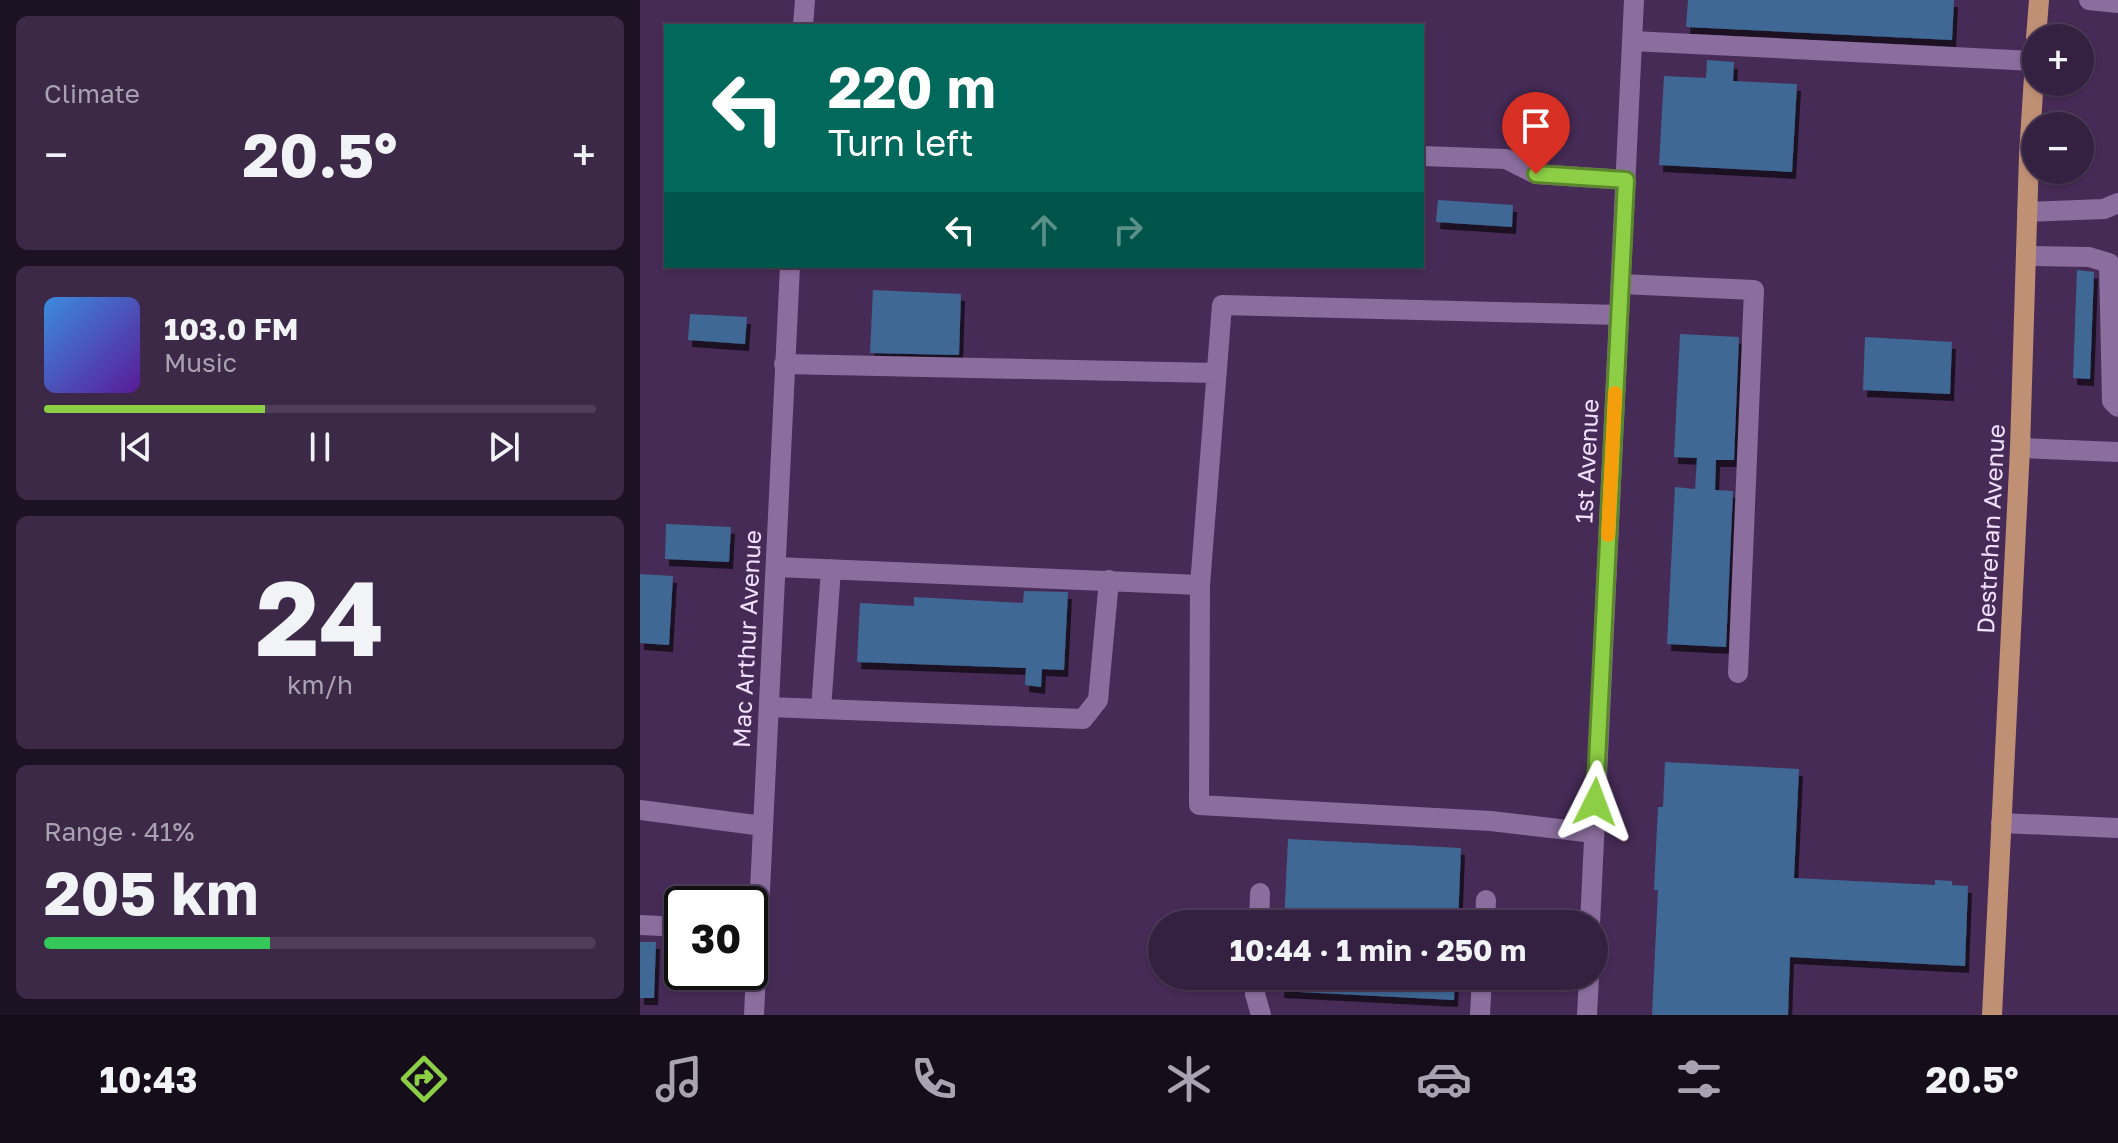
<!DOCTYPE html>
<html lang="en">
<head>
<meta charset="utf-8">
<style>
  :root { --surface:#342040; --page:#3c2847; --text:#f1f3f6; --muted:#a9a3b1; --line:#4e3e59; --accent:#8cce45 }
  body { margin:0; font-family:"Golos Text",sans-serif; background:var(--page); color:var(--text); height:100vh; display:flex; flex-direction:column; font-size:30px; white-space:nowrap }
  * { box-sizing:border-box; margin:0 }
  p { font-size:26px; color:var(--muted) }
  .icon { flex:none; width:44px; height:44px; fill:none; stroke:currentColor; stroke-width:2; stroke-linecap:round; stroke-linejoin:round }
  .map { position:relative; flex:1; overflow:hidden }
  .drawer { display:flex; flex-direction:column; gap:16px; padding:16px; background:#1d1223; width:640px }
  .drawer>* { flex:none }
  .guide { position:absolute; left:24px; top:24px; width:760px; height:244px; border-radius:0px; box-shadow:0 2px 6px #0004,0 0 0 2px var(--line); background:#00695c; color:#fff; overflow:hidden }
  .fabs { position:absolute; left:1382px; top:24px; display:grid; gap:16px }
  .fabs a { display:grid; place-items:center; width:72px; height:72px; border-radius:50%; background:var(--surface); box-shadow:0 2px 6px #0004,0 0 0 2px var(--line); font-size:40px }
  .speed { position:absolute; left:24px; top:886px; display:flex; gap:16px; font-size:40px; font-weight:700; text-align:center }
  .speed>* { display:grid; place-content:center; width:104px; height:104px; border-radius:50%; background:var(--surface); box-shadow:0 2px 6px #0004,0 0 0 2px var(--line); line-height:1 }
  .speed .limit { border:4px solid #111; border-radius:12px; background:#fff; color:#111 }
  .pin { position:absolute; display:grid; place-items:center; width:68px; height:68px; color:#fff; margin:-82px -34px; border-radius:50% 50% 50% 0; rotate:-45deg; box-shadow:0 0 8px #0007 }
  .pin .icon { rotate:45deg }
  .me { position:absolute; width:88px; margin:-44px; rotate:3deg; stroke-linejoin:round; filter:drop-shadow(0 0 6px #0008) }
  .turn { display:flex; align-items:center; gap:28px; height:168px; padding:0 32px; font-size:36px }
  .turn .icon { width:104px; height:104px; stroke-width:2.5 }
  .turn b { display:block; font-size:56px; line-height:68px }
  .lanes { display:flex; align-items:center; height:76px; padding:0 32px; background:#0003; justify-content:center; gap:40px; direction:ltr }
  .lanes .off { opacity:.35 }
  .big { font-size:60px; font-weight:700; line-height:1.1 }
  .drawer .widget { flex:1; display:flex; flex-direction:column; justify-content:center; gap:12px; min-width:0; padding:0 28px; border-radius:12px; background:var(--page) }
  .drawer .dial { align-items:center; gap:0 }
  .dial b { font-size:104px; line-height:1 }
  .song { display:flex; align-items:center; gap:24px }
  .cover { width:96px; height:96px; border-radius:12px; background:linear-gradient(135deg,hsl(210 70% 55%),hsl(270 70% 35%)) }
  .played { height:8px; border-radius:4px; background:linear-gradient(90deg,var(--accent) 40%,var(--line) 40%) }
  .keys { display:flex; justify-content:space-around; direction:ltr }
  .heat { display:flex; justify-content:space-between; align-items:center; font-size:44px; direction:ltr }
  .charge { height:12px; border-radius:6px; background:linear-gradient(90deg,#34c759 41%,var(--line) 0) }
  .trip { position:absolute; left:508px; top:910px; width:460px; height:80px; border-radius:40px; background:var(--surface); box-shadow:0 2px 6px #0004,0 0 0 2px var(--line); font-weight:700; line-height:80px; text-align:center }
  .tabs { display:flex; height:128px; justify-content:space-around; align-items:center; background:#150d1a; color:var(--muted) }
  .tabs .icon { width:56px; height:56px }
  .tabs .current { color:var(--accent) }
  .tabs b { font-size:36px; color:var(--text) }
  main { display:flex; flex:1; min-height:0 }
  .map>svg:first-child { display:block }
  .building { fill:#3f6895; filter:url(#shadow) }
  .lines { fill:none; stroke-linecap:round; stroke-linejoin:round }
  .minor { stroke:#8b6e9e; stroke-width:20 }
  .major { stroke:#c09075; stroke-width:20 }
  .route-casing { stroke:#5b862d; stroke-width:20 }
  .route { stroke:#8cce45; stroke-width:14 }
  .slow { stroke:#f59e0b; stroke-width:14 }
  .labels { text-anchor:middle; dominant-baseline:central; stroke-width:8; stroke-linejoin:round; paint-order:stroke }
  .street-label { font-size:24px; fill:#f0e0fb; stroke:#462b56 }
</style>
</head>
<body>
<main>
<section class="drawer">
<div class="widget"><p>Climate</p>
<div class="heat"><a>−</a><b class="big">20.5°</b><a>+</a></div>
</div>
<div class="widget">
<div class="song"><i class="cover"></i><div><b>103.0 FM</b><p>Music</p></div></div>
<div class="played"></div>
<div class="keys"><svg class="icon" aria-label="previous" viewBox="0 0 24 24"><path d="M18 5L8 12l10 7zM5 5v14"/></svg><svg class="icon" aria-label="pause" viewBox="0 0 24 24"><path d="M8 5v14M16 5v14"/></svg><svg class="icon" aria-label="next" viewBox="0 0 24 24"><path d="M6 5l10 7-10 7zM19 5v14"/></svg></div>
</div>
<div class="widget dial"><b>24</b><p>km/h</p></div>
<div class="widget"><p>Range · 41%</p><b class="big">205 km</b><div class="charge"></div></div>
</section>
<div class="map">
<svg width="1478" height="1015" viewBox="0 0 1478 1015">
  <defs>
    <filter id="shadow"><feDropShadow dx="4" dy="7" stdDeviation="0" flood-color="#0009"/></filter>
  </defs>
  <rect width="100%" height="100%" fill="#462b56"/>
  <path class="building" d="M 1048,0 L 1314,0 L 1312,40 L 1046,27 Z
    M 1067,60 L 1094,62 L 1093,81 L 1157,84 L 1152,172 L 1019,165 L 1024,76 L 1066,78 Z
    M 798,200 L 873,205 L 872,227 L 796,222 Z
    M 1437,270 L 1454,272 L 1450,379 L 1433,378 Z
    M 233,290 L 321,294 L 319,355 L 230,353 Z
    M 50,314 L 107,317 L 105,344 L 48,340 Z
    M 1040,334 L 1099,337 L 1094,460 L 1076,460 L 1075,490 L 1093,491 L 1086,647 L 1027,644 L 1035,487 L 1055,489 L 1057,458 L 1034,457 Z
    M 1225,337 L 1312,342 L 1310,394 L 1223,390 Z
    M 26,524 L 91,527 L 89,562 L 25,559 Z
    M 0,574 L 33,576 L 29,645 L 0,643 Z
    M 384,591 L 428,592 L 424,670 L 402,669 L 401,687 L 385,685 L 386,668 L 217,662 L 220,603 L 274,606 L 274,597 L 383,603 Z
    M 1025,762 L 1159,769 L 1154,878 L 1295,885 L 1295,880 L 1312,881 L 1312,885 L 1328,886 L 1325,966 L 1150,957 L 1148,1015 L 1012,1015 L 1018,890 L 1014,890 L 1018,807 L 1023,807 Z
    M 648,839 L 821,848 L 818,924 L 644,924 Z
    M 0,942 L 16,942 L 14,998 L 0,998 Z
    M 641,976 L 815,976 L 814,1000 L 640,991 Z"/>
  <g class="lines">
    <path class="minor" d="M 1449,0 L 1478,3
      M 163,26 L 165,0
      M 992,41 L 1395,61
      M 782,156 L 866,159 L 896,174 L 986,180
      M 1387,212 L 1464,209 L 1478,203
      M 1386,256 L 1449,257 L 1469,263 L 1472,401 L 1478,407
      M 981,284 L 1114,290 L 1098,673
      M 144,364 L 576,373
      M 1380,448 L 1478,452
      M 136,567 L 560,585
      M 129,707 L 181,709 L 191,569
      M 181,709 L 443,719 L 458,700 L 469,580
      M 0,810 L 123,826
      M 1361,823 L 1478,828
      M 954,833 L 851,821 L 559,805 L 560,585 L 582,305 L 979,315
      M 619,924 L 620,893
      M 845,924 L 846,900
      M 950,924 L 994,0
      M 0,925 L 42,927
      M 616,976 L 615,994 L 621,1015
      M 114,1015 L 150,266
      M 840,1015 L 842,976
      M 947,1015 L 949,976"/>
    <path class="major" d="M 1396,38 L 1399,0
      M 1352,1015 L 1380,448 L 1389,155 L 1396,45"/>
  </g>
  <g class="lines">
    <defs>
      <path id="route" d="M 896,174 L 986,180 L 955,802"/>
    </defs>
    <use href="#route" class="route-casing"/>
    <use href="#route" class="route"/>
    <path class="slow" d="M 968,535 L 975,393"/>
  </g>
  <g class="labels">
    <g class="street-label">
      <text transform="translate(946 461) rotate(-87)">1st Avenue</text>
      <text transform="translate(1350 529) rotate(-87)">Destrehan Avenue</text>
      <text transform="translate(106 639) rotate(-87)">Mac Arthur Avenue</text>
    </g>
  </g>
</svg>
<div class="fabs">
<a>+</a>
<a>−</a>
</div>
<div class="speed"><div class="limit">30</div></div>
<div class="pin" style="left:896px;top:174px;background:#d93025"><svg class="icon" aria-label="arrive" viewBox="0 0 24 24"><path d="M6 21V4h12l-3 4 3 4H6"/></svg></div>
<svg class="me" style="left:955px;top:802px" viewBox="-20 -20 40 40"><path d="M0-17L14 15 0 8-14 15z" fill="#8cce45" stroke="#fff" stroke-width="4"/></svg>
<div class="trip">10:44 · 1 min · 250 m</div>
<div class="guide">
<div class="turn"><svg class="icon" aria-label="left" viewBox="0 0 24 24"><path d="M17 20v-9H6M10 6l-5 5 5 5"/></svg><div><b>220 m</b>Turn left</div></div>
<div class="lanes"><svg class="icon" aria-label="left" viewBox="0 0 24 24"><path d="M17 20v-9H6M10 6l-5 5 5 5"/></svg><svg class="icon off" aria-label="ahead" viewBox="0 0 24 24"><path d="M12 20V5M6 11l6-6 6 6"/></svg><svg class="icon off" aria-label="right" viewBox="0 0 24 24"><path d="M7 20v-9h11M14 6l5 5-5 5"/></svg></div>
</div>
</div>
</main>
<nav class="tabs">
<b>10:43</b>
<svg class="icon current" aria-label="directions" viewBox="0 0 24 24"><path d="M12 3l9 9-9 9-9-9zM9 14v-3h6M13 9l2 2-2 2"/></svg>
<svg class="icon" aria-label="music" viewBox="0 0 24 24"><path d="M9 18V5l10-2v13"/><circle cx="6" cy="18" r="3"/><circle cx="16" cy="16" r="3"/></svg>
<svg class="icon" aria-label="phone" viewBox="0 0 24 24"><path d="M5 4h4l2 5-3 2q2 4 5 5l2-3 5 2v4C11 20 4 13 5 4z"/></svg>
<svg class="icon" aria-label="climate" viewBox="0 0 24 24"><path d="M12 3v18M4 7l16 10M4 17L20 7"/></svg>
<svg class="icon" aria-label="car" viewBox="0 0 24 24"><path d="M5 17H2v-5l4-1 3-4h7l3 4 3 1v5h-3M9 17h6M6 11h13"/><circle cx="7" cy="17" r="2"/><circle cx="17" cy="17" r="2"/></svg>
<svg class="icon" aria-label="filters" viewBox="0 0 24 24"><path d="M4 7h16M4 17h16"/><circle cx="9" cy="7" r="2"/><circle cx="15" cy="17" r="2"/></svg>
<b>20.5°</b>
</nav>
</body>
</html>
